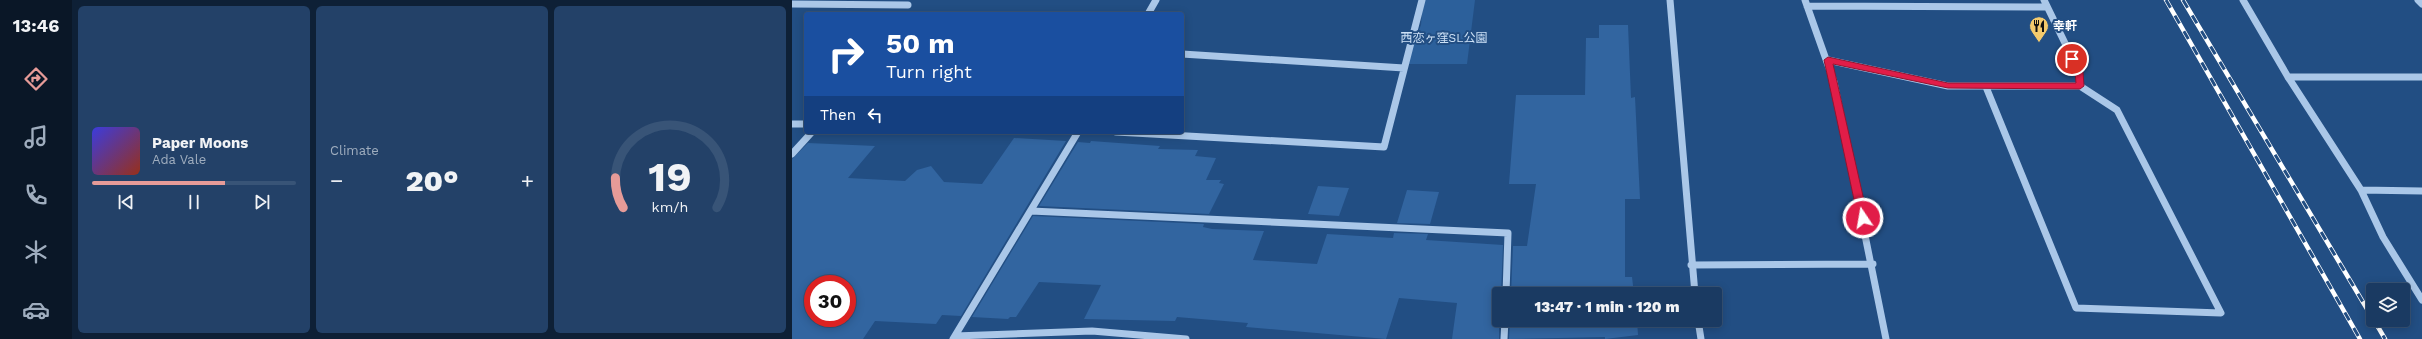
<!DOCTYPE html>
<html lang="en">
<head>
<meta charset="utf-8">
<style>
  :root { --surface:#1a3a62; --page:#234168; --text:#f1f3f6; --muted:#9fadbe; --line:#385477; --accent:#e69b98 }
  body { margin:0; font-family:"Work Sans","Noto Sans JP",sans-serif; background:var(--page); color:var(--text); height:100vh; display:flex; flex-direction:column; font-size:15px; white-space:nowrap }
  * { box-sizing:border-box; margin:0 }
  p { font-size:13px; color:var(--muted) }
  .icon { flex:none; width:22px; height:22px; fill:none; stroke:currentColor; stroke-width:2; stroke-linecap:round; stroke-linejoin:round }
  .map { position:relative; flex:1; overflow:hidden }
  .details { display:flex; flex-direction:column; gap:6px; padding:6px; background:#0e2036; width:720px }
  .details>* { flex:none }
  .top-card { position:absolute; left:12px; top:12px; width:380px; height:122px; border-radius:4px; box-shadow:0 2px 10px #0003,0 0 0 1px var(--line); background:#1a4fa0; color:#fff; overflow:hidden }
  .fabs { position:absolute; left:1574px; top:283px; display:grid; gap:8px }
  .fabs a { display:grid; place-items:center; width:44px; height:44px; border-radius:4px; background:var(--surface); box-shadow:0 2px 10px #0003,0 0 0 1px var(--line); font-size:20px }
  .speed { position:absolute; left:12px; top:275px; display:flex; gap:8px; font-size:20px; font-weight:700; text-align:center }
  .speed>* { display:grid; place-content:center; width:52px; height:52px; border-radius:50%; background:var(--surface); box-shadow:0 2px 10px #0003,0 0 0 1px var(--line); line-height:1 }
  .speed .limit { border:6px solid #d22; background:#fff; color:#111 }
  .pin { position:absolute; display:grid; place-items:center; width:34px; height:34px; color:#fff; margin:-17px; border:2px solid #fff; border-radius:50%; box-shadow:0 1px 4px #0007 }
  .me { position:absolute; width:44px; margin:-22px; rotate:348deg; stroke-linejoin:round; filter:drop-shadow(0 0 3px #0008) }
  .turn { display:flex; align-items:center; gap:14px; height:84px; padding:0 16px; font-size:18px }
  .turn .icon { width:52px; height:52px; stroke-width:2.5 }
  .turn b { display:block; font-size:28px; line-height:34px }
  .then { display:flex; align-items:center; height:38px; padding:0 16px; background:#0003; gap:8px; font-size:15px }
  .big { font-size:30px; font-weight:800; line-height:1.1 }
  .details .tile { flex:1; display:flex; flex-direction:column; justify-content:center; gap:6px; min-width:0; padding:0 14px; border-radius:6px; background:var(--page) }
  .details .dial { align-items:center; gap:0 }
  .dial svg { height:104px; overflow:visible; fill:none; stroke:var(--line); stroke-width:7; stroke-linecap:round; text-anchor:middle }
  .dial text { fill:var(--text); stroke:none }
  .song { display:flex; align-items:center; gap:12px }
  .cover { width:48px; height:48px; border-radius:6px; background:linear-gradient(135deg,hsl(240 70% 55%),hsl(10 70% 35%)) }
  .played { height:4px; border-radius:2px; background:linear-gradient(90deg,var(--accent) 65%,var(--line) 65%) }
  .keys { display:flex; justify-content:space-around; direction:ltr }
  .heat { display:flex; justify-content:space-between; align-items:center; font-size:22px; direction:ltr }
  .details .tiles { flex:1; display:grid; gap:6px; grid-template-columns:repeat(3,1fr) }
  .trip { position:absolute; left:700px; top:287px; width:230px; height:40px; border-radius:4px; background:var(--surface); box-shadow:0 2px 10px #0003,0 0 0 1px var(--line); font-weight:800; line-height:40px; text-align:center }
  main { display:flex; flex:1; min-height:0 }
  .tab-bar { display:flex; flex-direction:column; width:72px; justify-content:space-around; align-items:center; background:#0a1727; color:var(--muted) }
  .tab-bar .icon { width:28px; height:28px }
  .tab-bar .active { color:var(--accent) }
  .tab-bar b { font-size:18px; color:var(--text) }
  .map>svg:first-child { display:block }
  .green { fill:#2c609b }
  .building { fill:#3265a0; fill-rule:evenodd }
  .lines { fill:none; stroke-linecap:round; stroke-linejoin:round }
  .minor { stroke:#aac7e8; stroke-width:7 }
  .rail-casing { stroke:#fff; stroke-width:4.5 }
  .rail { stroke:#224e83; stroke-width:3; stroke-dasharray:9; stroke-linecap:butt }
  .route { fill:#e11d48; stroke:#92132f }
  .labels { text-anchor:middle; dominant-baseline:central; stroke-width:4; stroke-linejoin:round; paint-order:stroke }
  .poi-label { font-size:12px; font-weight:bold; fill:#fff; stroke:#224e83; text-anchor:start }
  .park-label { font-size:12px; fill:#cde1f6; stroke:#224e83 }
</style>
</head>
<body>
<main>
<nav class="tab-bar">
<b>13:46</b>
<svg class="icon active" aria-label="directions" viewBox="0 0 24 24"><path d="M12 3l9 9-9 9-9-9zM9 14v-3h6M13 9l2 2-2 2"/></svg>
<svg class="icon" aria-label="music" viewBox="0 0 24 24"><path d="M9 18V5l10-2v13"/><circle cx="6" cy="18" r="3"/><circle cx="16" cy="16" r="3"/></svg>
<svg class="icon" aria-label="phone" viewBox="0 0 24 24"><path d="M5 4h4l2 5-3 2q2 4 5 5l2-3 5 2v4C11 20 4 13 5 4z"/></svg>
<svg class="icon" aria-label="climate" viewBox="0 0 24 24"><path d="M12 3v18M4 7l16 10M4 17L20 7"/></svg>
<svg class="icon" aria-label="car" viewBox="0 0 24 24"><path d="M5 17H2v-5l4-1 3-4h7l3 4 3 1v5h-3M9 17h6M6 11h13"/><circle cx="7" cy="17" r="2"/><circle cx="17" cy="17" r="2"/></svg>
</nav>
<section class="details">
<div class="tiles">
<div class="tile">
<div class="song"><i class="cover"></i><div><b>Paper Moons</b><p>Ada Vale</p></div></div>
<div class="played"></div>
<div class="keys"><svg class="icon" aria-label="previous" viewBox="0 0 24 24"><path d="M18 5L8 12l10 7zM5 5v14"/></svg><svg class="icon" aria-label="pause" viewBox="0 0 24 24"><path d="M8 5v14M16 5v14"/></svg><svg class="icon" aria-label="next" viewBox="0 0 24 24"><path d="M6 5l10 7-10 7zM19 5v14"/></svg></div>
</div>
<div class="tile"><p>Climate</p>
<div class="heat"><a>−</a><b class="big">20°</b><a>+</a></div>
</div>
<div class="tile dial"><svg viewBox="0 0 100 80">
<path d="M14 69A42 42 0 1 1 86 69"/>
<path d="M14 69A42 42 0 0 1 8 46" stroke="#e69b98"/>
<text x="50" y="56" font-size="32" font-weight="700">19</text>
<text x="50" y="72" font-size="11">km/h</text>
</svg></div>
</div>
</section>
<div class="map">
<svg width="1630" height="339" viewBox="0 0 1630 339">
  <rect width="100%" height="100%" fill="#224e83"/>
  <path class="green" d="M 631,0 L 683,0 L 675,64 L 613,64 L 629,25 Z"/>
  <path class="building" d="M 807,25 L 836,25 L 839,98 L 843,97 L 848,199 L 833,199 L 833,277 L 840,277 L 842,294 L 719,294 L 721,246 L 735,246 L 744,184 L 717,184 L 724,95 L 793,95 L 794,38 L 807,38 Z
    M 222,138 L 274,141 L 169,316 L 150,315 L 144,324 L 83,321 L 71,339 L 0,339 L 0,159 L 16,143 L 83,146 L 56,178 L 113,181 L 125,170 L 139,166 L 152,182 L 190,184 ZM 21,284 L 55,284 L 55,318 L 21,318 Z
    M 299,141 L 368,146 L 366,149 L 406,150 L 403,156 L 424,158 L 414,180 L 429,180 L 427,183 L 432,184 L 417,214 L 247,206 L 286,142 L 298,143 Z
    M 526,186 L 557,188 L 547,216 L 516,214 Z
    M 615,190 L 647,192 L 638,224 L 605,223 Z
    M 241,216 L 412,224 L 411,227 L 420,229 L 472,231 L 461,260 L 525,264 L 535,234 L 601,238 L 602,233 L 636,234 L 634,240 L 711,245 L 709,294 L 707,294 L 707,339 L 660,339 L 665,303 L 607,298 L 594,339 L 454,327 L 456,323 L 385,317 L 383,321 L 292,319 L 309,285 L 247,282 L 224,317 L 218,317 L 216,319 L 180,317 Z
    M 718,320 L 845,320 L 846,335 L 813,339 L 813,337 L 717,339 Z"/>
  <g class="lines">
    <path class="minor" d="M 878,0 L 903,294
      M 1013,0 L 1042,82 L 1094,339
      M 1252,0 L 1287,72 L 1288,86
      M 1451,0 L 1496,77 L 1569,190 L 1591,237 L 1630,300
      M 1626,0 L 1630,4
      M 0,4 L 116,5
      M 1015,6 L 1255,7
      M 356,14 L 364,0
      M 390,54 L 612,68
      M 1036,60 L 1156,86 L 1288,86 L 1325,110 L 1429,313 L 1284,308 L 1194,87
      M 1496,77 L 1630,77
      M 0,124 L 14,124
      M 324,132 L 592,147 L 630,0
      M 0,154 L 20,132
      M 1569,190 L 1630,191
      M 239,211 L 716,233 L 714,294
      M 899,265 L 1081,264
      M 906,320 L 909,339
      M 163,336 L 300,331 L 394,339
      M 161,339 L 286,132
      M 712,339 L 713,320"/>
    <defs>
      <path id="rail" d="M 1374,0 L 1568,339
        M 1391,0 L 1581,319
        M 1582,320 L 1593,339"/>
    </defs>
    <use href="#rail" class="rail-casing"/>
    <use href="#rail" class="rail"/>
  </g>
  <path class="route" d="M 1036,57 L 1156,83 L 1284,83 L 1283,72 L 1276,59 L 1280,57 L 1283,57 L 1291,72 L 1292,86 L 1288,89 L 1156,88 L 1041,64 L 1076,218 L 1071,222 L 1066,218 L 1032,60 Z"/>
  <defs>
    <symbol id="restaurant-pin" viewBox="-11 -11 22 30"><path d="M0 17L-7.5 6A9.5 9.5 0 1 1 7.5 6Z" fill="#f4ca6c" stroke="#224e83"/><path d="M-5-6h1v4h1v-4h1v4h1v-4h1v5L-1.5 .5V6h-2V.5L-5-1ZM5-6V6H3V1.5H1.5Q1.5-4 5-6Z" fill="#111"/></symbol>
  </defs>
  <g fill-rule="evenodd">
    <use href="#restaurant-pin" x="1236" y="15" width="22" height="30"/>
  </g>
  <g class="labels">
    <g class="poi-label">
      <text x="1261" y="26">幸軒</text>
    </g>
    <g class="park-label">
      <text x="652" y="38">西恋ヶ窪SL公園</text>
    </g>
  </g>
</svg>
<div class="fabs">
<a><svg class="icon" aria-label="layers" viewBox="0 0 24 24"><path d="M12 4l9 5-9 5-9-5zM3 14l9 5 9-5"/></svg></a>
</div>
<div class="speed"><div class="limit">30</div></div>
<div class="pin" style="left:1280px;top:59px;background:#d93025"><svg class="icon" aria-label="arrive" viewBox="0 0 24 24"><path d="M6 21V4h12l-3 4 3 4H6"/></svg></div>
<svg class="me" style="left:1071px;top:218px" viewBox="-20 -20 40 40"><circle r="17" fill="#e11d48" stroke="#fff" stroke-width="3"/><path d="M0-11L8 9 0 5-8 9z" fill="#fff"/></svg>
<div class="trip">13:47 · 1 min · 120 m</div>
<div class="top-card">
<div class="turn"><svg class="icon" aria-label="right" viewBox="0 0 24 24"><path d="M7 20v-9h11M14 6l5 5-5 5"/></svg><div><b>50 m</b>Turn right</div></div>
<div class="then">Then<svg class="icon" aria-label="left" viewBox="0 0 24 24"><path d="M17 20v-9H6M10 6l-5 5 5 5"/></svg></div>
</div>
</div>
</main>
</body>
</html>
